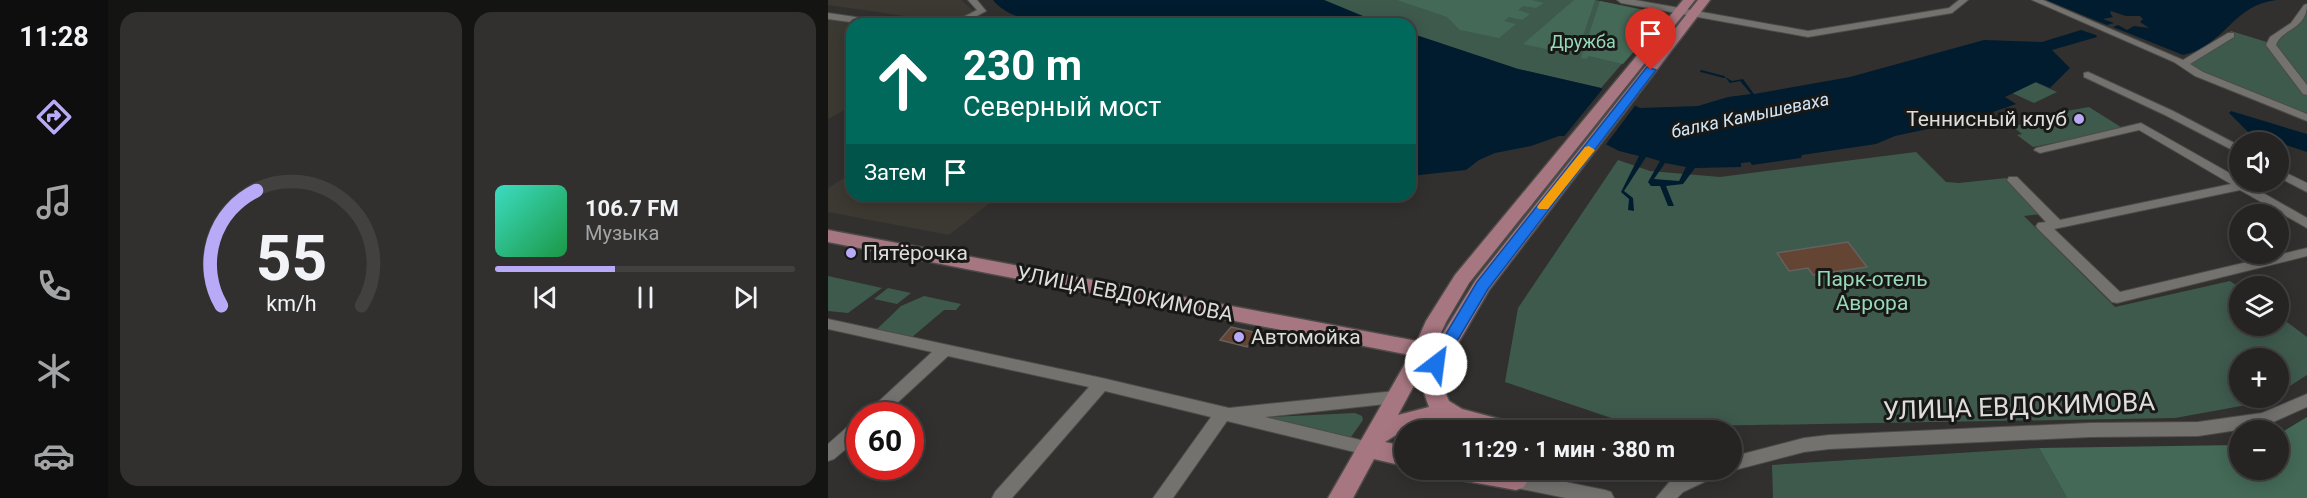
<!DOCTYPE html>
<html lang="ru">
<head>
<meta charset="utf-8">
<style>
  :root { --surface:#252422; --page:#31302f; --text:#f1f3f6; --muted:#a3a4a5; --line:#424140; --accent:#b9aaf7 }
  body { margin:0; font-family:Roboto,sans-serif; background:var(--page); color:var(--text); height:100vh; display:flex; flex-direction:column; font-size:22px; white-space:nowrap }
  * { box-sizing:border-box; margin:0 }
  p { font-size:20px; color:var(--muted) }
  .icon { flex:none; width:33px; height:33px; fill:none; stroke:currentColor; stroke-width:2; stroke-linecap:round; stroke-linejoin:round }
  .map { position:relative; flex:1; overflow:hidden }
  .details { display:flex; flex-direction:column; gap:12px; padding:12px; background:#141413; width:720px }
  .details>* { flex:none }
  .hud { position:absolute; left:18px; top:18px; width:570px; height:183px; border-radius:18px; box-shadow:0 3px 15px #0003,0 0 0 2px var(--line); background:#00695c; color:#fff; overflow:hidden }
  .tools { position:absolute; left:1401px; top:132px; display:grid; gap:12px }
  .tools a { display:grid; place-items:center; width:60px; height:60px; border-radius:50%; background:var(--surface); box-shadow:0 3px 15px #0003,0 0 0 2px var(--line); font-size:30px }
  .speed { position:absolute; left:18px; top:402px; display:flex; gap:12px; font-size:30px; font-weight:700; text-align:center }
  .speed>* { display:grid; place-content:center; width:78px; height:78px; border-radius:50%; background:var(--surface); box-shadow:0 3px 15px #0003,0 0 0 2px var(--line); line-height:1 }
  .speed .limit { border:9px solid #d22; background:#fff; color:#111 }
  .pin { position:absolute; display:grid; place-items:center; width:51px; height:51px; color:#fff; margin:-62px -26px; border-radius:50% 50% 50% 0; rotate:-45deg; box-shadow:0 0 6px #0007 }
  .pin .icon { rotate:45deg }
  .me { position:absolute; width:66px; margin:-33px; rotate:30deg; stroke-linejoin:round; filter:drop-shadow(0 0 4px #0008) }
  .turn { display:flex; align-items:center; gap:21px; height:126px; padding:0 18px; font-size:27px }
  .turn .icon { width:78px; height:78px; stroke-width:2.5 }
  .turn b { display:block; font-size:42px; line-height:51px }
  .then { display:flex; align-items:center; height:57px; padding:0 18px; background:#0003; gap:12px; font-size:22px }
  .details .tile { flex:1; display:flex; flex-direction:column; justify-content:center; gap:9px; min-width:0; padding:0 21px; border-radius:18px; background:var(--page) }
  .details .dial { align-items:center; gap:0 }
  .dial svg { height:156px; overflow:visible; fill:none; stroke:var(--line); stroke-width:7; stroke-linecap:round; text-anchor:middle }
  .dial text { fill:var(--text); stroke:none }
  .song { display:flex; align-items:center; gap:18px }
  .cover { width:72px; height:72px; border-radius:9px; background:linear-gradient(135deg,hsl(170 70% 55%),hsl(140 70% 35%)) }
  .played { height:6px; border-radius:3px; background:linear-gradient(90deg,var(--accent) 40%,var(--line) 40%) }
  .keys { display:flex; justify-content:space-around; direction:ltr }
  .details .tiles { flex:1; display:grid; gap:12px; grid-template-columns:repeat(2,1fr) }
  .trip { position:absolute; left:566px; top:420px; width:348px; height:60px; border-radius:30px; background:var(--surface); box-shadow:0 3px 15px #0003,0 0 0 2px var(--line); font-weight:700; line-height:60px; text-align:center }
  main { display:flex; flex:1; min-height:0 }
  .tabs { display:flex; flex-direction:column; width:108px; justify-content:space-around; align-items:center; background:#0f0e0e; color:var(--muted) }
  .tabs .icon { width:42px; height:42px }
  .tabs .on { color:var(--accent) }
  .tabs b { font-size:27px; color:var(--text) }
  .map>svg:first-child { display:block }
  .built { fill:#3b3931 }
  .green { fill:#3e5a4d }
  .forest { fill:#446957 }
  .water { fill:#001c2e; fill-rule:evenodd }
  .pier { fill:#31302e }
  .lines { fill:none; stroke-linecap:round; stroke-linejoin:round }
  .stream { stroke:#001c2e; stroke-width:2 }
  .building { fill:#644533; stroke:#64615f; stroke-width:1.5 }
  .minor-casing { stroke:#4c4b49; stroke-width:2 }
  .major-casing { stroke:#4c4b49; stroke-width:3 }
  .minor { fill:#73726f; fill-rule:evenodd }
  .major { fill:#a77781; fill-rule:evenodd }
  .route { fill:#1a73e8; stroke:#114b97; stroke-width:1.5 }
  .slow { fill:#f59e0b }
  .poi-dot { fill:#b9aaf7; stroke:#181817; stroke-width:2 }
  .labels { text-anchor:middle; dominant-baseline:central; stroke-width:6; stroke-linejoin:round; paint-order:stroke }
  .far-park-label { font-size:18px; fill:#97d9b9; stroke:#181817 }
  .far-water-label { font-size:18px; font-style:italic; fill:#d0e6f7; stroke:#181817 }
  .poi-label { font-size:21px; fill:#dedddc; stroke:#181817; text-anchor:start }
  .park-label { font-size:21px; fill:#97d9b9; stroke:#181817 }
  .street-label { font-size:21px; fill:#dedddc; stroke:#181817 }
  .near-street-label { font-size:26px; fill:#dedddc; stroke:#181817 }
</style>
</head>
<body>
<main>
<nav class="tabs">
<b>11:28</b>
<svg class="icon on" aria-label="directions" viewBox="0 0 24 24"><path d="M12 3l9 9-9 9-9-9zM9 14v-3h6M13 9l2 2-2 2"/></svg>
<svg class="icon" aria-label="music" viewBox="0 0 24 24"><path d="M9 18V5l10-2v13"/><circle cx="6" cy="18" r="3"/><circle cx="16" cy="16" r="3"/></svg>
<svg class="icon" aria-label="phone" viewBox="0 0 24 24"><path d="M5 4h4l2 5-3 2q2 4 5 5l2-3 5 2v4C11 20 4 13 5 4z"/></svg>
<svg class="icon" aria-label="climate" viewBox="0 0 24 24"><path d="M12 3v18M4 7l16 10M4 17L20 7"/></svg>
<svg class="icon" aria-label="car" viewBox="0 0 24 24"><path d="M5 17H2v-5l4-1 3-4h7l3 4 3 1v5h-3M9 17h6M6 11h13"/><circle cx="7" cy="17" r="2"/><circle cx="17" cy="17" r="2"/></svg>
</nav>
<section class="details">
<div class="tiles">
<div class="tile dial"><svg viewBox="0 0 100 80">
<path d="M14 69A42 42 0 1 1 86 69"/>
<path d="M14 69A42 42 0 0 1 32 10" stroke="#b9aaf7"/>
<text x="50" y="56" font-size="32" font-weight="700">55</text>
<text x="50" y="72" font-size="11">km/h</text>
</svg></div>
<div class="tile">
<div class="song"><i class="cover"></i><div><b>106.7 FM</b><p>Музыка</p></div></div>
<div class="played"></div>
<div class="keys"><svg class="icon" aria-label="previous" viewBox="0 0 24 24"><path d="M18 5L8 12l10 7zM5 5v14"/></svg><svg class="icon" aria-label="pause" viewBox="0 0 24 24"><path d="M8 5v14M16 5v14"/></svg><svg class="icon" aria-label="next" viewBox="0 0 24 24"><path d="M6 5l10 7-10 7zM19 5v14"/></svg></div>
</div>
</div>
</section>
<div class="map">
<svg width="1479" height="498" viewBox="0 0 1479 498">
  <rect width="100%" height="100%" fill="#31302e"/>
  <path class="built" d="M 0,0 L 133,0 L 147,12 L 125,23 L 0,5 Z
    M 0,19 L 35,24 L 24,24 L 24,106 L 0,119 Z
    M 24,173 L 24,195 L 172,195 L 121,235 L 0,212 L 0,188 Z"/>
  <path class="green" d="M 496,0 L 767,0 L 837,14 L 773,88 L 690,69 L 582,33 L 582,24 L 554,24 Z
    M 1479,10 L 1479,117 L 1378,78 L 1351,61 L 1377,51 L 1403,31 L 1442,43 L 1473,20 Z
    M 1207,82 L 1229,92 L 1206,103 L 1184,93 Z
    M 1261,107 L 1296,129 L 1205,147 L 1189,135 L 1194,134 L 1184,126 L 1216,120 L 1211,116 Z
    M 1088,152 L 1118,182 L 1131,183 L 1178,178 L 1213,214 L 1196,216 L 1287,307 L 1402,281 L 1411,287 L 1412,326 L 1450,326 L 1451,316 L 1479,337 L 1479,375 L 1451,393 L 1450,358 L 1412,358 L 1412,398 L 1443,398 L 1435,402 L 1347,418 L 810,427 L 677,382 L 690,308 L 790,160 L 822,171 L 892,177 Z
    M 0,276 L 54,288 L 20,313 L 0,311 Z
    M 60,288 L 83,293 L 69,304 L 46,299 Z
    M 96,296 L 133,304 L 128,310 L 116,310 L 83,338 L 48,330 L 73,306 Z
    M 527,413 L 534,416 L 535,420 L 523,437 L 440,422 L 443,417 Z
    M 602,420 L 649,430 L 576,430 L 576,450 L 570,443 L 569,437 L 575,428 Z
    M 1211,448 L 1239,498 L 945,498 L 944,465 Z"/>
  <path class="forest" d="M 569,0 L 704,0 L 716,3 L 708,8 L 695,6 L 690,10 L 702,14 L 694,20 L 681,17 L 676,21 L 688,24 L 671,38 L 632,30 L 619,17 Z
    M 746,0 L 767,0 L 749,54 L 745,55 L 695,44 Z
    M 772,1 L 838,15 L 795,64 L 761,56 L 758,59 L 753,58 Z
    M 1479,417 L 1479,498 L 1239,498 L 1211,448 L 1411,445 L 1412,470 L 1450,470 L 1451,434 Z"/>
  <path class="water" d="M 165,0 L 496,0 L 554,24 L 215,24 C 197,19 177,15 165,0 Z
    M 1218,0 L 1449,0 C 1405,4 1397,46 1355,55 L 1285,27 L 1290,25 L 1299,30 L 1306,26 L 1321,28 L 1312,22 L 1315,19 L 1312,16 L 1298,16 L 1283,11 L 1282,13 L 1285,17 L 1275,19 L 1286,23 L 1279,25 Z
    M 1253,30 L 1268,35 L 1269,37 L 1224,50 L 1242,68 L 1222,88 L 1208,82 L 1177,97 L 1188,104 L 1142,120 L 1067,136 L 1048,144 L 974,155 L 973,158 L 924,165 L 922,162 L 913,163 L 913,167 L 867,168 L 855,184 L 838,186 L 846,206 L 840,206 L 832,186 L 823,186 L 820,182 L 832,161 L 818,157 L 796,191 L 805,198 L 806,211 L 800,210 L 801,199 L 793,192 L 811,156 L 791,151 L 762,136 L 731,136 L 703,146 L 667,153 L 651,160 L 638,170 L 582,176 L 582,33 L 690,69 L 773,88 L 812,108 L 870,106 L 900,97 L 923,94 L 912,81 L 902,83 L 897,77 L 904,81 L 915,79 L 926,94 L 1022,77 L 1156,40 L 1214,42 ZM 837,163 L 858,167 L 851,181 L 826,179 Z
    M 1403,111 L 1479,134 L 1479,152 L 1421,133 L 1401,113 Z"/>
  <path class="pier" d="M 777,86 L 809,103 L 776,147 L 762,139 L 734,139 Z"/>
  <g class="lines">
    <path class="stream" d="M 873,71 L 896,77"/>
  </g>
  <path class="building" d="M 1020,242 L 1039,267 L 985,275 L 980,268 L 961,271 L 949,253 Z
    M 403,327 L 430,333 L 419,347 L 392,340 Z"/>
  <g class="lines">
    <defs>
      <path id="minor" d="M 140,0 L 149,0 L 158,11 L 134,24 L 122,24 L 149,10 Z
        M 789,0 L 807,0 L 980,31 L 1121,8 L 1131,0 L 1140,0 L 1124,13 L 980,37 L 793,3 Z
        M 1204,0 L 1215,0 L 1355,60 L 1400,33 L 1406,33 L 1406,37 L 1362,64 L 1375,72 L 1479,114 L 1479,121 L 1367,76 L 1346,62 Z
        M 1479,4 C 1479,30 1454,28 1448,45 L 1479,85 L 1479,95 L 1475,94 L 1438,45 L 1442,37 L 1463,23 L 1476,5 Z
        M 0,13 L 55,21 L 60,24 L 36,24 L 0,19 Z
        M 1260,72 L 1345,111 L 1412,146 L 1412,154 L 1337,115 L 1256,77 L 1256,73 Z
        M 1313,123 L 1412,179 L 1412,182 L 1416,182 L 1479,218 L 1479,228 L 1412,190 L 1226,229 L 1292,292 L 1479,248 L 1479,256 L 1289,303 L 1284,302 L 1210,229 L 1208,226 L 1210,223 L 1218,222 L 1179,180 L 1181,177 L 1189,177 L 1232,220 L 1403,184 L 1311,130 L 1212,153 L 1206,150 L 1208,148 Z
        M 1450,169 L 1479,183 L 1479,192 L 1450,177 Z
        M 0,319 L 274,378 L 401,408 L 567,391 L 573,392 L 575,397 L 573,402 L 567,403 L 437,417 L 545,443 L 548,448 L 545,453 L 539,455 L 399,421 L 345,498 L 325,498 L 383,417 L 277,391 L 184,498 L 164,498 L 167,492 L 261,387 L 120,356 L 55,416 L 35,416 L 104,352 L 0,329 Z
        M 1479,394 L 1479,407 L 1436,426 L 1370,436 L 1262,437 L 1001,449 L 976,452 L 903,471 L 897,470 L 903,470 L 903,457 L 976,438 L 1001,435 L 1262,423 L 1370,422 L 1434,413 Z
        M 32,419 L 32,437 L 6,459 L 0,461 L 0,444 L 26,421 Z
        M 868,470 L 894,470 L 891,475 L 855,492 L 849,498 L 828,498 L 843,480 Z
        M 688,472 L 777,490 L 783,492 L 786,498 L 738,498 L 688,488 L 682,485 L 679,480 L 682,475 Z"/>
      <path id="major" d="M 855,0 L 867,0 L 641,283 L 618,322 L 606,348 L 647,281 L 870,0 L 882,0 L 661,290 L 618,364 L 615,387 L 621,401 L 634,409 L 679,421 L 685,423 L 688,430 L 650,430 L 626,425 L 601,425 L 576,430 L 557,442 L 576,446 L 576,466 L 546,459 L 525,498 L 500,498 L 582,355 L 0,242 L 0,230 L 589,341 L 598,321 L 627,275 ZM 597,365 L 594,387 L 601,407 L 570,415 Z
        M 620,470 L 687,470 L 696,473 L 700,480 L 696,487 L 688,490 L 632,480 L 624,477 Z"/>
    </defs>
    <use href="#minor" class="minor-casing"/>
    <use href="#major" class="major-casing"/>
    <use href="#minor" class="minor"/>
    <use href="#major" class="major"/>
  </g>
  <path class="route" d="M 819,67 L 828,70 L 660,289 L 613,368 L 602,368 L 600,364 L 649,282 Z"/>
  <path class="slow" d="M 761,146 L 767,150 L 720,209 L 711,209 L 709,207 L 711,204 L 757,147 Z"/>
  <g class="poi-dot">
    <circle cx="1251" cy="119" r="6"/>
    <circle cx="23" cy="253" r="6"/>
    <circle cx="411" cy="337" r="6"/>
  </g>
  <g class="labels">
    <g class="far-park-label">
      <text x="755" y="41">Дружба</text>
    </g>
    <g class="far-water-label">
      <text transform="translate(922 115) rotate(-12)">балка Камышеваха</text>
    </g>
    <g class="poi-label">
      <text x="1239" y="119" text-anchor="end">Теннисный клуб</text>
      <text x="35" y="253">Пятёрочка</text>
      <text x="423" y="337">Автомойка</text>
    </g>
    <g class="park-label">
      <text x="1044" y="279">Парк-отель<tspan x="1044" dy="24">Аврора</tspan></text>
    </g>
    <g class="street-label">
      <text transform="translate(297 294) rotate(11)">УЛИЦА ЕВДОКИМОВА</text>
    </g>
    <g class="near-street-label">
      <text transform="translate(1191 406) rotate(-2)">УЛИЦА ЕВДОКИМОВА</text>
    </g>
  </g>
</svg>
<div class="tools">
<a><svg class="icon" aria-label="sound" viewBox="0 0 24 24"><path d="M4 9h4l5-4v14l-5-4H4zM17 9q2 3 0 6"/></svg></a>
<a><svg class="icon" aria-label="search" viewBox="0 0 24 24"><circle cx="10" cy="10" r="6"/><path d="M15 15l6 6"/></svg></a>
<a><svg class="icon" aria-label="layers" viewBox="0 0 24 24"><path d="M12 4l9 5-9 5-9-5zM3 14l9 5 9-5"/></svg></a>
<a>+</a>
<a>−</a>
</div>
<div class="speed"><div class="limit">60</div></div>
<div class="pin" style="left:823px;top:70px;background:#d93025"><svg class="icon" aria-label="arrive" viewBox="0 0 24 24"><path d="M6 21V4h12l-3 4 3 4H6"/></svg></div>
<svg class="me" style="left:608px;top:364px" viewBox="-20 -20 40 40"><circle r="19" fill="#fff"/><path d="M0-13L10 11 0 6-10 11z" fill="#1a73e8"/></svg>
<div class="trip">11:29 · 1 мин · 380 m</div>
<div class="hud">
<div class="turn"><svg class="icon" aria-label="ahead" viewBox="0 0 24 24"><path d="M12 20V5M6 11l6-6 6 6"/></svg><div><b>230 m</b>Северный мост</div></div>
<div class="then">Затем<svg class="icon" aria-label="arrive" viewBox="0 0 24 24"><path d="M6 21V4h12l-3 4 3 4H6"/></svg></div>
</div>
</div>
</main>
</body>
</html>
